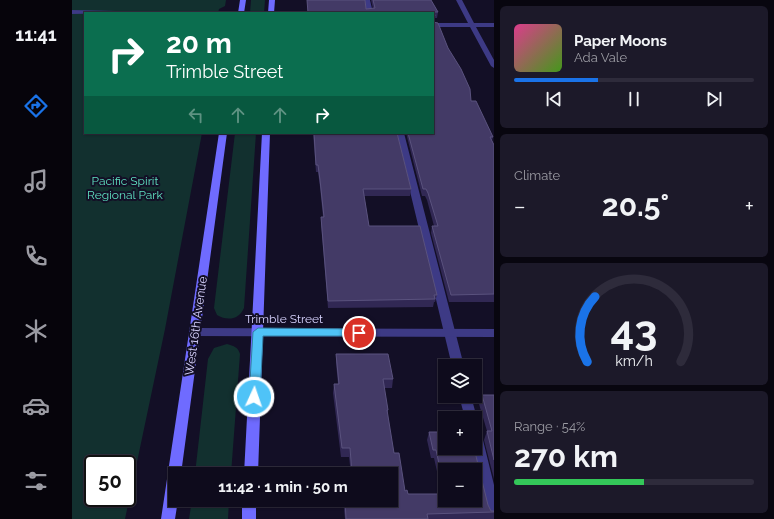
<!DOCTYPE html>
<html lang="en">
<head>
<meta charset="utf-8">
<style>
  :root { --surface:#0e0b1c; --page:#1c1929; --text:#f1f3f6; --muted:#9b9ba3; --line:#2e2b3b; --accent:#1a73e8 }
  body { margin:0; font-family:Raleway,sans-serif; background:var(--page); color:var(--text); height:100vh; display:flex; flex-direction:column; font-size:15px; white-space:nowrap }
  * { box-sizing:border-box; margin:0 }
  p { font-size:13px; color:var(--muted) }
  .icon { flex:none; width:22px; height:22px; fill:none; stroke:currentColor; stroke-width:2; stroke-linecap:round; stroke-linejoin:round }
  .map { position:relative; flex:1; overflow:hidden }
  .drawer { display:flex; flex-direction:column; gap:6px; padding:6px; background:#08060f; width:280px }
  .drawer>* { flex:none }
  .hud { position:absolute; left:12px; top:12px; width:350px; height:122px; border-radius:0px; box-shadow:0 1px 3px #0004,0 0 0 1px var(--line); background:#0b6e4f; color:#fff; overflow:hidden }
  .buttons { position:absolute; left:366px; top:359px; display:grid; gap:8px }
  .buttons a { display:grid; place-items:center; width:44px; height:44px; border-radius:0px; background:var(--surface); box-shadow:0 1px 3px #0004,0 0 0 1px var(--line); font-size:20px }
  .speed { position:absolute; left:12px; top:455px; display:flex; gap:8px; font-size:20px; font-weight:700; text-align:center }
  .speed>* { display:grid; place-content:center; width:52px; height:52px; border-radius:50%; background:var(--surface); box-shadow:0 1px 3px #0004,0 0 0 1px var(--line); line-height:1 }
  .speed .limit { border:2px solid #111; border-radius:6px; background:#fff; color:#111 }
  .pin { position:absolute; display:grid; place-items:center; width:34px; height:34px; color:#fff; margin:-17px; border:2px solid #fff; border-radius:50%; box-shadow:0 1px 4px #0007 }
  .me { position:absolute; width:44px; margin:-22px; rotate:3deg; stroke-linejoin:round; filter:drop-shadow(0 0 3px #0008) }
  .turn { display:flex; align-items:center; gap:14px; height:84px; padding:0 16px; font-size:18px }
  .turn .icon { width:52px; height:52px; stroke-width:2.5 }
  .turn b { display:block; font-size:28px; line-height:34px }
  .lanes { display:flex; align-items:center; height:38px; padding:0 16px; background:#0003; justify-content:center; gap:20px; direction:ltr }
  .lanes .off { opacity:.35 }
  .big { font-size:30px; font-weight:700; line-height:1.1 }
  .drawer .widget { flex:1; display:flex; flex-direction:column; justify-content:center; gap:6px; min-width:0; padding:0 14px; border-radius:6px; background:var(--page) }
  .drawer .dial { align-items:center; gap:0 }
  .dial svg { height:104px; overflow:visible; fill:none; stroke:var(--line); stroke-width:7; stroke-linecap:round; text-anchor:middle }
  .dial text { fill:var(--text); stroke:none }
  .song { display:flex; align-items:center; gap:12px }
  .cover { width:48px; height:48px; border-radius:6px; background:linear-gradient(135deg,hsl(330 70% 55%),hsl(100 70% 35%)) }
  .played { height:4px; border-radius:2px; background:linear-gradient(90deg,var(--accent) 35%,var(--line) 35%) }
  .keys { display:flex; justify-content:space-around; direction:ltr }
  .heat { display:flex; justify-content:space-between; align-items:center; font-size:22px; direction:ltr }
  .charge { height:6px; border-radius:3px; background:linear-gradient(90deg,#34c759 54%,var(--line) 0) }
  .trip { position:absolute; left:96px; top:467px; width:230px; height:40px; border-radius:0px; background:var(--surface); box-shadow:0 1px 3px #0004,0 0 0 1px var(--line); font-weight:700; line-height:40px; text-align:center }
  main { display:flex; flex:1; min-height:0 }
  .tabs { display:flex; flex-direction:column; width:72px; justify-content:space-around; align-items:center; background:#06040b; color:var(--muted) }
  .tabs .icon { width:28px; height:28px }
  .tabs .on { color:var(--accent) }
  .tabs b { font-size:18px; color:var(--text) }
  .map>svg:first-child { display:block }
  .green { fill:#12302f; fill-rule:evenodd }
  .lines { fill:none; stroke-linecap:round; stroke-linejoin:round }
  .service { fill:#3d3a85; fill-rule:evenodd }
  .minor { fill:#3d3a85; fill-rule:evenodd }
  .secondary { fill:#6f6bff; fill-rule:evenodd }
  .wall { fill:#312854; fill-rule:evenodd }
  .shaded-wall { fill:#1d163a }
  .building { fill:#433a66; stroke:#5a527e }
  .route { fill:#4fc3f7; stroke:#337fa1 }
  .labels { text-anchor:middle; dominant-baseline:central; stroke-width:4; stroke-linejoin:round; paint-order:stroke }
  .park-label { font-size:12px; fill:#5fe0c0; stroke:#130f26 }
  .street-label { font-size:12px; fill:#d9d4ff; stroke:#130f26 }
</style>
</head>
<body>
<main>
<nav class="tabs">
<b>11:41</b>
<svg class="icon on" aria-label="directions" viewBox="0 0 24 24"><path d="M12 3l9 9-9 9-9-9zM9 14v-3h6M13 9l2 2-2 2"/></svg>
<svg class="icon" aria-label="music" viewBox="0 0 24 24"><path d="M9 18V5l10-2v13"/><circle cx="6" cy="18" r="3"/><circle cx="16" cy="16" r="3"/></svg>
<svg class="icon" aria-label="phone" viewBox="0 0 24 24"><path d="M5 4h4l2 5-3 2q2 4 5 5l2-3 5 2v4C11 20 4 13 5 4z"/></svg>
<svg class="icon" aria-label="climate" viewBox="0 0 24 24"><path d="M12 3v18M4 7l16 10M4 17L20 7"/></svg>
<svg class="icon" aria-label="car" viewBox="0 0 24 24"><path d="M5 17H2v-5l4-1 3-4h7l3 4 3 1v5h-3M9 17h6M6 11h13"/><circle cx="7" cy="17" r="2"/><circle cx="17" cy="17" r="2"/></svg>
<svg class="icon" aria-label="filters" viewBox="0 0 24 24"><path d="M4 7h16M4 17h16"/><circle cx="9" cy="7" r="2"/><circle cx="15" cy="17" r="2"/></svg>
</nav>
<div class="map">
<svg width="422" height="519" viewBox="0 0 422 519">
  <rect width="100%" height="100%" fill="#130f26"/>
  <path class="green" d="M 0,0 L 154,0 L 153,6 L 147,9 L 146,13 L 13,13 L 13,133 L 130,133 L 93,329 L 53,519 L 0,519 ZM 21,464 L 55,464 L 55,498 L 21,498 Z
    M 179,0 L 193,0 L 192,13 L 178,13 Z
    M 163,133 L 184,133 L 172,308 C 167,320 155,321 145,315 L 142,308 Z
    M 155,344 C 162,346 166,347 168,354 L 159,474 L 123,474 L 136,359 L 142,348 Z
    M 120,500 L 157,500 L 156,519 L 117,519 Z"/>
  <g class="lines">
    <path class="service" d="M 292,0 L 298,0 L 301,13 L 295,13 Z
      M 0,10 L 44,11 L 47,13 L 0,14 Z
      M 138,11 L 169,11 L 172,13 L 135,13 Z
      M 324,133 L 332,133 L 392,366 L 380,366 Z
      M 387,396 L 399,396 L 405,418 L 404,422 L 403,418 L 393,418 Z
      M 403,431 L 408,432 L 410,436 L 422,485 L 422,519 L 417,518 L 415,513 L 399,448 L 403,448 Z"/>
    <path class="minor" d="M 384,0 L 390,0 L 402,23 L 422,23 L 422,27 L 404,27 L 422,60 L 422,68 L 419,66 L 398,27 L 361,27 L 361,23 L 396,23 Z
      M 123,328 L 422,329 L 422,337 L 123,336 L 119,335 L 117,332 L 119,329 Z"/>
    <path class="secondary" d="M 168,0 L 174,0 L 172,13 L 166,13 Z
      M 197,0 L 203,0 L 202,13 L 196,13 Z
      M 147,133 L 155,133 L 109,474 L 103,474 L 103,500 L 106,500 L 103,519 L 89,519 Z
      M 190,133 L 198,133 L 186,474 L 172,474 Z
      M 170,500 L 184,500 L 184,519 L 170,519 Z"/>
  </g>
  <path class="wall" d="M 235,0 L 293,0 L 294,9 L 301,9 L 299,0 L 359,0 L 366,12 L 365,18 L 363,18 L 362,22 L 361,22 L 361,13 L 236,13 Z
    M 376,48 L 399,101 L 421,137 L 420,141 L 422,145 L 422,302 L 377,302 L 359,233 L 360,226 L 362,226 L 355,200 L 353,196 L 350,196 L 334,133 L 361,133 Z
    M 241,133 L 325,133 L 339,189 L 338,196 L 292,196 L 297,226 L 365,295 L 363,302 L 362,302 L 361,307 L 256,308 L 249,224 L 249,217 L 251,217 L 248,187 L 246,172 L 244,172 Z
    M 264,354 L 321,379 L 320,388 L 312,388 L 316,410 L 315,414 L 322,453 L 333,491 L 336,494 L 370,494 L 362,458 L 359,458 L 355,440 L 357,432 L 416,505 L 419,511 L 422,511 L 422,519 L 273,519 L 271,500 L 319,500 L 319,474 L 279,474 L 277,457 L 269,457 L 261,393 L 262,384 L 266,384 L 264,363 ZM 373,470 L 403,500 L 373,500 Z
    M 410,395 L 422,395 L 422,479 L 412,440 L 415,431 L 407,404 Z"/>
  <path class="shaded-wall" d="M 363,16 L 362,22 L 361,22 L 361,17 Z"/>
  <path class="building" d="M 235,0 L 293,0 L 294,9 L 303,8 L 301,0 L 359,0 L 366,12 L 362,12 L 363,16 L 361,17 L 361,13 L 236,13 Z
    M 361,22 L 366,23 L 376,48 L 389,69 L 398,89 L 399,101 L 404,101 L 421,137 L 418,137 L 422,145 L 422,294 L 379,295 L 360,226 L 366,226 L 356,193 L 354,189 L 351,189 L 336,133 L 361,133 Z
    M 242,133 L 325,133 L 339,189 L 291,189 L 297,226 L 348,226 L 365,295 L 362,295 L 363,299 L 256,301 L 249,217 L 252,217 L 248,180 L 246,165 L 244,165 Z
    M 264,354 L 316,354 L 321,379 L 311,379 L 316,410 L 315,410 L 322,453 L 327,453 L 333,491 L 335,490 L 336,494 L 373,494 L 373,500 L 403,500 L 403,470 L 373,470 L 373,491 L 364,450 L 361,450 L 357,432 L 373,432 L 373,448 L 402,448 L 416,505 L 419,511 L 422,511 L 422,512 L 355,514 L 356,519 L 274,519 L 273,500 L 319,500 L 319,474 L 280,474 L 278,448 L 270,448 L 262,384 L 267,384 Z
    M 410,395 L 422,395 L 422,460 L 415,431 L 420,431 Z
    M 403,431 L 404,431 L 404,438 L 403,438 Z"/>
  <path class="route" d="M 186,328 L 287,329 L 292,333 L 287,336 L 191,336 L 188,397 L 186,400 L 178,400 L 177,397 L 181,332 Z"/>
  <g class="labels">
    <g class="park-label">
      <text x="53" y="181">Pacific Spirit<tspan x="53" dy="14">Regional Park</tspan></text>
    </g>
    <g class="street-label">
      <text x="212" y="319">Trimble Street</text>
      <text transform="translate(124 326) rotate(-82)">West 16th Avenue</text>
    </g>
  </g>
</svg>
<div class="buttons">
<a><svg class="icon" aria-label="layers" viewBox="0 0 24 24"><path d="M12 4l9 5-9 5-9-5zM3 14l9 5 9-5"/></svg></a>
<a>+</a>
<a>−</a>
</div>
<div class="speed"><div class="limit">50</div></div>
<div class="pin" style="left:287px;top:333px;background:#d93025"><svg class="icon" aria-label="arrive" viewBox="0 0 24 24"><path d="M6 21V4h12l-3 4 3 4H6"/></svg></div>
<svg class="me" style="left:182px;top:397px" viewBox="-20 -20 40 40"><circle r="17" fill="#4fc3f7" stroke="#fff" stroke-width="3"/><path d="M0-11L8 9 0 5-8 9z" fill="#fff"/></svg>
<div class="trip">11:42 · 1 min · 50 m</div>
<div class="hud">
<div class="turn"><svg class="icon" aria-label="right" viewBox="0 0 24 24"><path d="M7 20v-9h11M14 6l5 5-5 5"/></svg><div><b>20 m</b>Trimble Street</div></div>
<div class="lanes"><svg class="icon off" aria-label="left" viewBox="0 0 24 24"><path d="M17 20v-9H6M10 6l-5 5 5 5"/></svg><svg class="icon off" aria-label="ahead" viewBox="0 0 24 24"><path d="M12 20V5M6 11l6-6 6 6"/></svg><svg class="icon off" aria-label="ahead" viewBox="0 0 24 24"><path d="M12 20V5M6 11l6-6 6 6"/></svg><svg class="icon" aria-label="right" viewBox="0 0 24 24"><path d="M7 20v-9h11M14 6l5 5-5 5"/></svg></div>
</div>
</div>
<section class="drawer">
<div class="widget">
<div class="song"><i class="cover"></i><div><b>Paper Moons</b><p>Ada Vale</p></div></div>
<div class="played"></div>
<div class="keys"><svg class="icon" aria-label="previous" viewBox="0 0 24 24"><path d="M18 5L8 12l10 7zM5 5v14"/></svg><svg class="icon" aria-label="pause" viewBox="0 0 24 24"><path d="M8 5v14M16 5v14"/></svg><svg class="icon" aria-label="next" viewBox="0 0 24 24"><path d="M6 5l10 7-10 7zM19 5v14"/></svg></div>
</div>
<div class="widget"><p>Climate</p>
<div class="heat"><a>−</a><b class="big">20.5°</b><a>+</a></div>
</div>
<div class="widget dial"><svg viewBox="0 0 100 80">
<path d="M14 69A42 42 0 1 1 86 69"/>
<path d="M14 69A42 42 0 0 1 20 19" stroke="#1a73e8"/>
<text x="50" y="56" font-size="32" font-weight="700">43</text>
<text x="50" y="72" font-size="11">km/h</text>
</svg></div>
<div class="widget"><p>Range · 54%</p><b class="big">270 km</b><div class="charge"></div></div>
</section>
</main>
</body>
</html>
